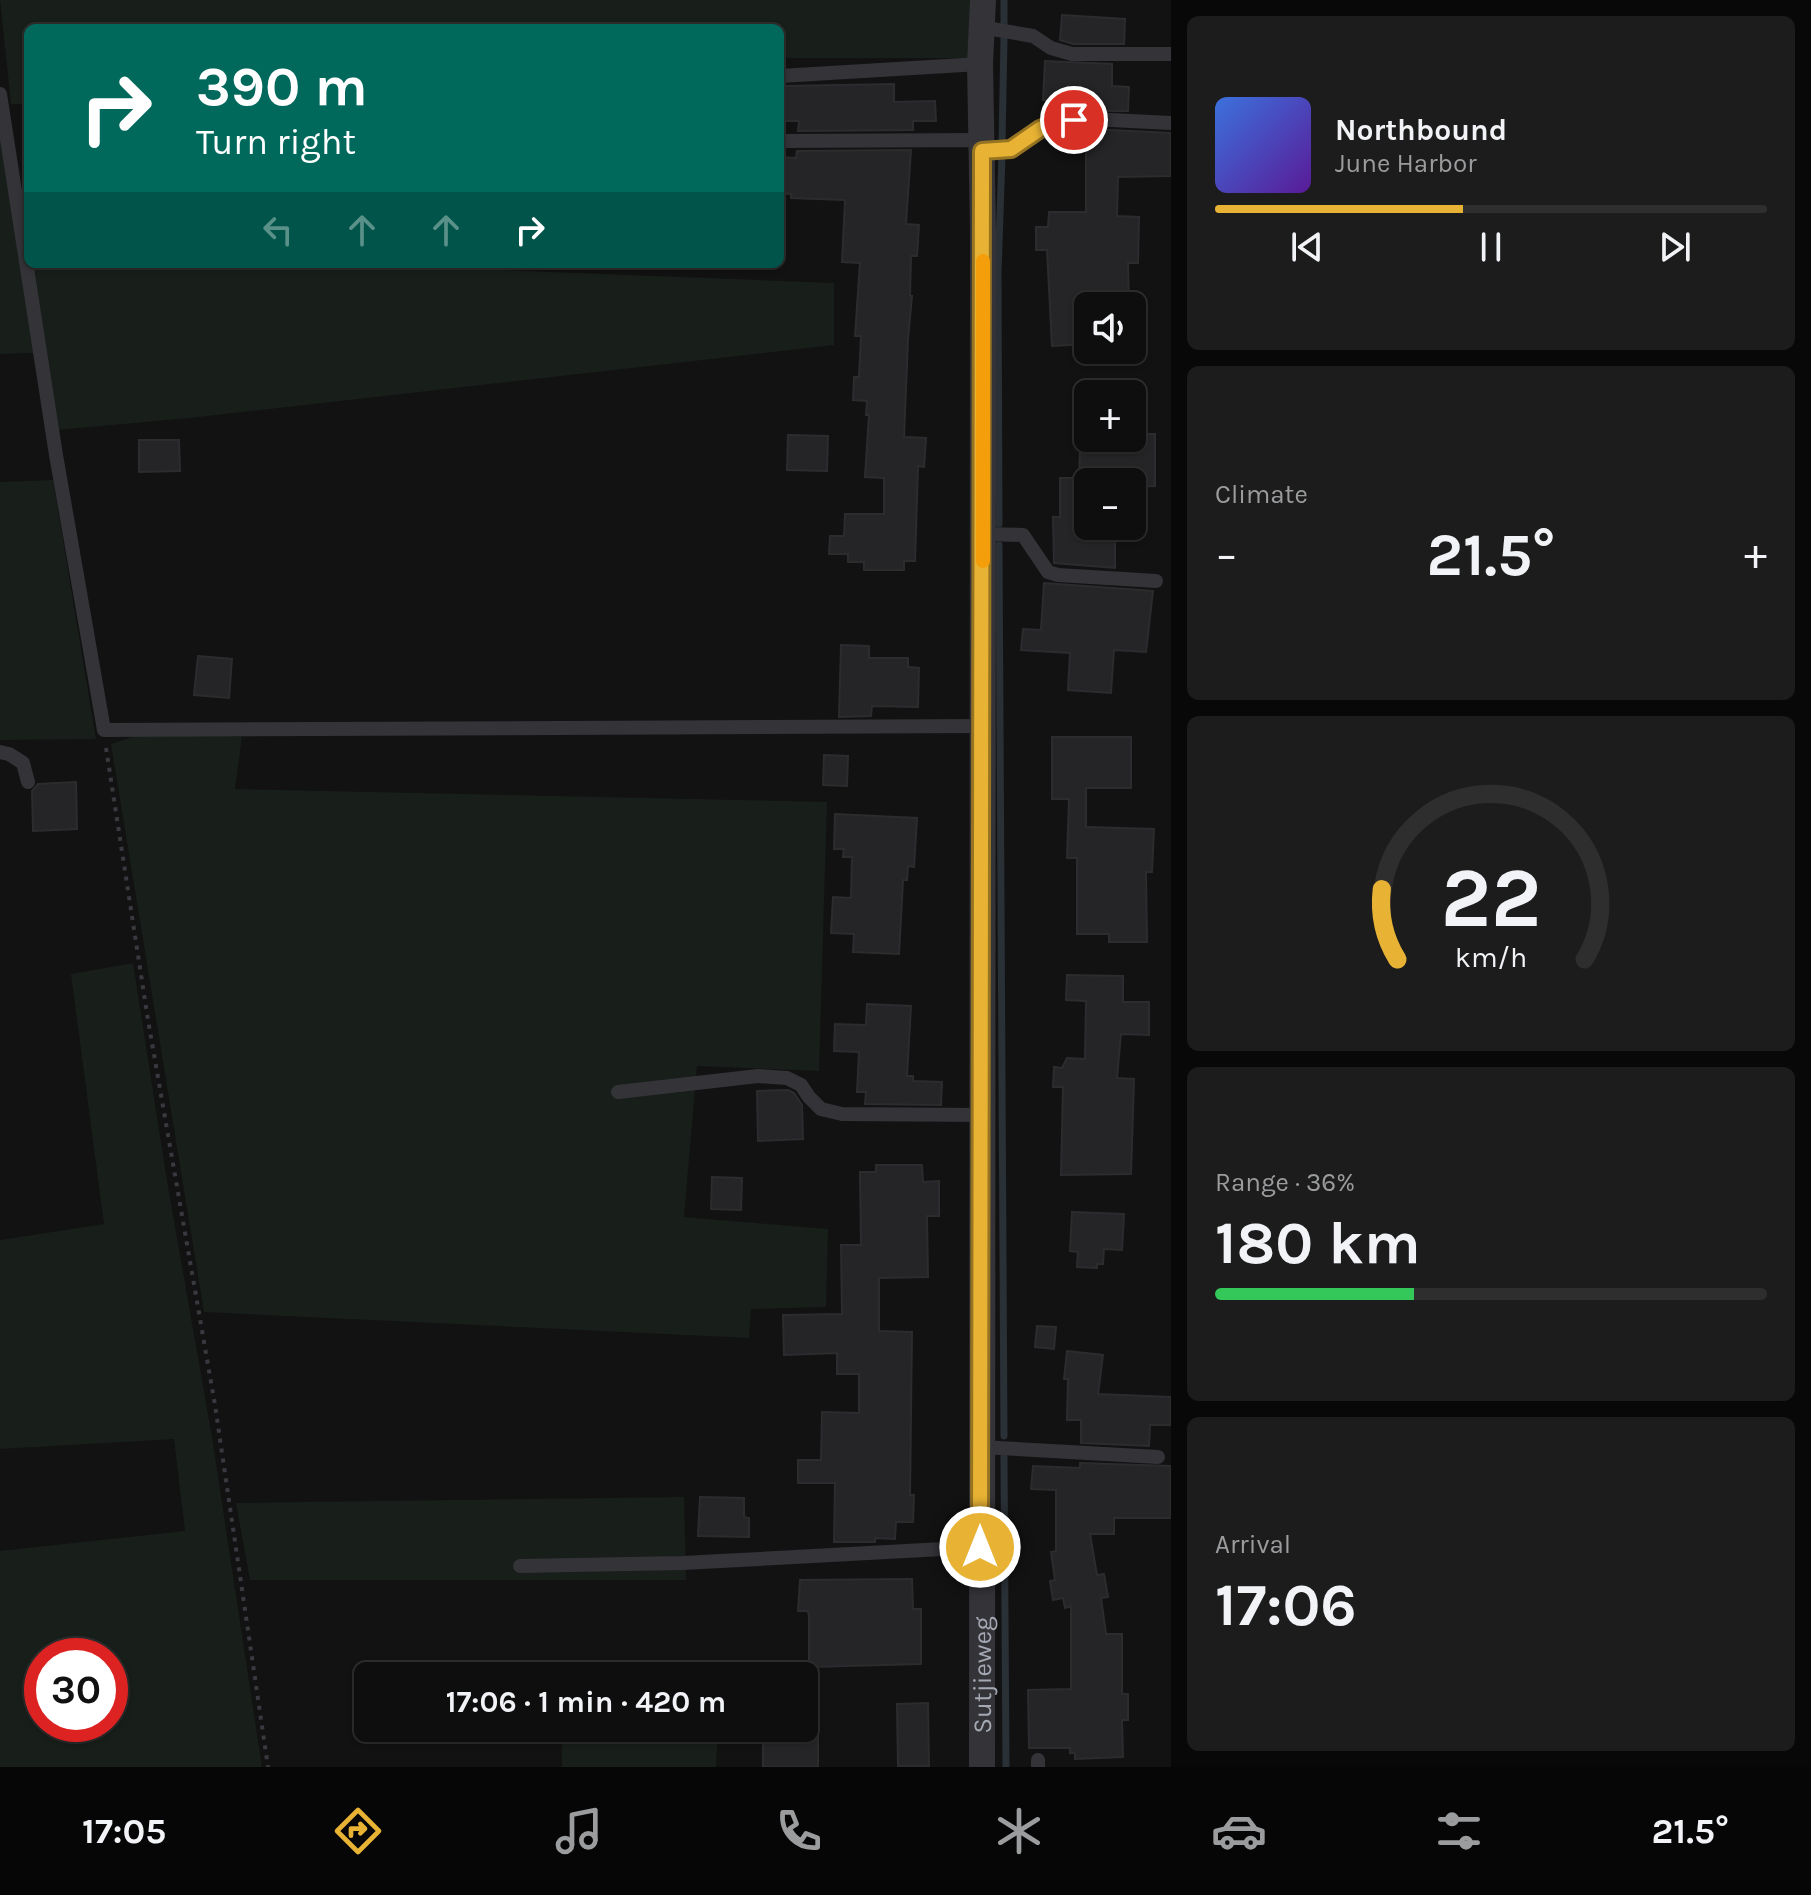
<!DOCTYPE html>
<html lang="en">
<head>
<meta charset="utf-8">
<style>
  :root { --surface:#0e0e0e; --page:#1c1c1c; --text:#f1f3f6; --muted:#9b9c9e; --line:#2e2e2e; --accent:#e8b334 }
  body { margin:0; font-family:Karla,sans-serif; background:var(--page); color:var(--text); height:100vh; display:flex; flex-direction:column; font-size:30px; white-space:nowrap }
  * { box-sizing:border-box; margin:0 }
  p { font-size:26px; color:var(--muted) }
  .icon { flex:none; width:44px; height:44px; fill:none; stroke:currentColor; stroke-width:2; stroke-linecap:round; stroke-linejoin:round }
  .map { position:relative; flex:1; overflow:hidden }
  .details { display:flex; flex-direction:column; gap:16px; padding:16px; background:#080808; width:640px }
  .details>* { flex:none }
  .banner { position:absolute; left:24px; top:24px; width:760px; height:244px; border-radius:12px; box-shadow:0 2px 6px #0004,0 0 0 2px var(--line); background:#00695c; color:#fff; overflow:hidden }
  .controls { position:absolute; left:1074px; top:292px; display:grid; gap:16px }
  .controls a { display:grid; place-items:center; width:72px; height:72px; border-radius:12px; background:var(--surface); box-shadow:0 2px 6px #0004,0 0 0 2px var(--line); font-size:40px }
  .speed { position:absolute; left:24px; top:1638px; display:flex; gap:16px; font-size:40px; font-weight:700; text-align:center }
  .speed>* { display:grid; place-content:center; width:104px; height:104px; border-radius:50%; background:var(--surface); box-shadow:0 2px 6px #0004,0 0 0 2px var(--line); line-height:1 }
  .speed .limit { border:12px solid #d22; background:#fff; color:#111 }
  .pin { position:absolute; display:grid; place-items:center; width:68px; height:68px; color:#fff; margin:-34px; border:4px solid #fff; border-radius:50%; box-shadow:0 2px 8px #0007 }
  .me { position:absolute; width:88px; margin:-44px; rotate:0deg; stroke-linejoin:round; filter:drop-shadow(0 0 6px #0008) }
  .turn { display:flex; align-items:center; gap:28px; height:168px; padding:0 40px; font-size:36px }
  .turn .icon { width:104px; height:104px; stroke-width:2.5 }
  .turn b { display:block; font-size:56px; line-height:68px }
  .lanes { display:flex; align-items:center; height:76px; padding:0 40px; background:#0003; justify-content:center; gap:40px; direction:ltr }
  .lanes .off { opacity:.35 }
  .big { font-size:60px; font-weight:700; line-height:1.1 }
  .details .card { flex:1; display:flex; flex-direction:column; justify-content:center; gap:12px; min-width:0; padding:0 28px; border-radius:12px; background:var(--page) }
  .details .dial { align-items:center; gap:0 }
  .dial svg { height:208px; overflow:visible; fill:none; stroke:var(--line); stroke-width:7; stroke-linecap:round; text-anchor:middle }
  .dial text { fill:var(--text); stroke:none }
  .song { display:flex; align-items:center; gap:24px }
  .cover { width:96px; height:96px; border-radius:12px; background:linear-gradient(135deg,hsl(220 70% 55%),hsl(270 70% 35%)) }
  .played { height:8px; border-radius:4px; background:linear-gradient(90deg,var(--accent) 45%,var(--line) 45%) }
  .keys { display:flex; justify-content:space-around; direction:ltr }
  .heat { display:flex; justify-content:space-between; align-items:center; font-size:44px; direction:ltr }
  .charge { height:12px; border-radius:6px; background:linear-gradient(90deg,#34c759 36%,var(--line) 0) }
  .trip { position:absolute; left:354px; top:1662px; width:464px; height:80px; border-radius:12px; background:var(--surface); box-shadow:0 2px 6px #0004,0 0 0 2px var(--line); font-weight:700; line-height:80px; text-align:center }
  .menu { display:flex; height:128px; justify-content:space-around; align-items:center; background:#060606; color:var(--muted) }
  .menu .icon { width:56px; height:56px }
  .menu .on { color:var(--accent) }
  .menu b { font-size:36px; color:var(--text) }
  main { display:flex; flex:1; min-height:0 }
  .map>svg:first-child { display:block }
  .green { fill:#181e19; fill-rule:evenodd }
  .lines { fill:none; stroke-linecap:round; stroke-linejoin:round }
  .stream { stroke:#293036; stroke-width:7 }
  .building { fill:#252527; stroke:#2c2c2f; stroke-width:2 }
  .path { stroke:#393a3f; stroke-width:4; stroke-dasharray:4 6; stroke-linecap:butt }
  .service { stroke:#333338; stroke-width:14 }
  .minor { stroke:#333338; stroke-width:26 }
  .route-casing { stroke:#977422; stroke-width:20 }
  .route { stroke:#e8b334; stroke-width:14 }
  .slow { stroke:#f59e0b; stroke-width:14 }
  .labels { text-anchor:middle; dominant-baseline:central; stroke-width:8; stroke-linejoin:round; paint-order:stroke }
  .street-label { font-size:26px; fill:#a4a8b3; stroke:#0d0d0e }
</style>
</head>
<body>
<main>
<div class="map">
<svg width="1171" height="1767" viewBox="0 0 1171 1767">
  <rect width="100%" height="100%" fill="#121213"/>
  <path class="green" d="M 0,0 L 974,0 L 970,58 L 780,58 L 780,28 L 28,28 L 28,104 L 11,104 Z
    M 0,113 L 34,353 L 0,354 Z
    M 32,264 L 352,264 L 834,283 L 834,345 L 189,418 L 57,430 Z
    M 53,480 L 96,739 L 0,740 L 0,482 Z
    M 152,730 L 242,737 L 235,789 L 827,802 L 819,1071 L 697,1066 L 684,1217 L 828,1229 L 826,1307 L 751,1309 L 749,1338 L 204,1312 L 111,744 Z
    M 133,963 L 167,1181 L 212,1437 L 262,1767 L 0,1767 L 0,1551 L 185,1531 L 174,1439 L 0,1449 L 0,1240 L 104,1224 L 71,974 ZM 42,1656 L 110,1656 L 110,1724 L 42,1724 Z
    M 684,1497 L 686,1580 L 250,1580 L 236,1503 Z
    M 561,1668 L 720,1672 L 720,1676 L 561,1676 Z
    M 562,1728 L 718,1728 L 716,1767 L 562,1767 Z"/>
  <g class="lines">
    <path class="stream" d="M 1004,25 L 1004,0
      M 1002,144 L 1004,38
      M 999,524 L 998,273 L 1002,156
      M 999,545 L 1004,1436
      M 1004,1457 L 1006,1767"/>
  </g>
  <path class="building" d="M 1062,15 L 1125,19 L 1124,44 L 1073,44 L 1060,40 Z
    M 1045,61 L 1112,64 L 1112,86 L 1129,87 L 1128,111 L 1071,111 L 1071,107 L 1064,107 L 1064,101 L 1043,100 Z
    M 894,84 L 894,102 L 935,101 L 936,121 L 913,121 L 913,130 L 798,131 L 799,121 L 780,121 L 780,96 L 785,96 L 785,86 Z
    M 1091,129 L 1171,133 L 1171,176 L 1118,177 L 1117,216 L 1139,217 L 1138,263 L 1128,263 L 1129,306 L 1088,306 L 1088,344 L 1052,346 L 1047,250 L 1036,250 L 1036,227 L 1048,227 L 1049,212 L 1086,212 L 1086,150 L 1071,151 L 1071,131 Z
    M 911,150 L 906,224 L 919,225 L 917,256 L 911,256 L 910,296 L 912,296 L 908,339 L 904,437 L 926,438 L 924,467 L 918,466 L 915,561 L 904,561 L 904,570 L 864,570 L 864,562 L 848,562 L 848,554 L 829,554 L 830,536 L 844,536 L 845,514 L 884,514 L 884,478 L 865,477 L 869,415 L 866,415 L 867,401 L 853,400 L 854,377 L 859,377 L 861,336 L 855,336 L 860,263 L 842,262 L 845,200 L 791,198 L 791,194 L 780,193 L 780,157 L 796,158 L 797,151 Z
    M 1132,434 L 1155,434 L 1155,486 L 1132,487 L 1132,482 L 1088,482 L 1088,526 L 1115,526 L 1115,568 L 1054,563 L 1053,517 L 1060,517 L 1060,478 L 1079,478 L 1080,449 L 1131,449 Z
    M 788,435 L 828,436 L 827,471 L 787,470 Z
    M 139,440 L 179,440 L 180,471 L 139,472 Z
    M 1044,583 L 1153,591 L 1146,652 L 1114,650 L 1111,693 L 1068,690 L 1070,653 L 1021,650 L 1023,629 L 1041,630 Z
    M 841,645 L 869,646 L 869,658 L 908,658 L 908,667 L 919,668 L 918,707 L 872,706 L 871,716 L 839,717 Z
    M 198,656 L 232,659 L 229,698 L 194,695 Z
    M 1052,737 L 1131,737 L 1131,788 L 1086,788 L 1086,827 L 1154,829 L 1152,872 L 1146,872 L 1147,942 L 1109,942 L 1109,934 L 1077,934 L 1077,858 L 1067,858 L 1069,799 L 1052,799 Z
    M 824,755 L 848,756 L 847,786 L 823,785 Z
    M 76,782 L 77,829 L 33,831 L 32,791 L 38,784 Z
    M 835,814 L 917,818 L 914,867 L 908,866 L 907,880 L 903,880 L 899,954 L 853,952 L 854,934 L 831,933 L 833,897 L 851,898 L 852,857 L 843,857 L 844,849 L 834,849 Z
    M 1067,975 L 1123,976 L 1123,1002 L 1149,1002 L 1149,1035 L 1121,1034 L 1117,1078 L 1134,1079 L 1131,1174 L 1061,1175 L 1063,1087 L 1053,1087 L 1054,1067 L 1062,1068 L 1067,1058 L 1085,1059 L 1086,1001 L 1066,1000 Z
    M 867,1004 L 911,1006 L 907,1076 L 913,1076 L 913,1081 L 942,1082 L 941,1105 L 865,1104 L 866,1092 L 857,1092 L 859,1052 L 834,1051 L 835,1024 L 866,1025 Z
    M 788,1090 L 794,1093 L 802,1105 L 803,1139 L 758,1141 L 757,1091 Z
    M 876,1165 L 922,1165 L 923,1182 L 939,1181 L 939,1216 L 927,1216 L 928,1277 L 879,1278 L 879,1331 L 912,1332 L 910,1495 L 914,1495 L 913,1522 L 896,1522 L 895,1539 L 875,1538 L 875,1542 L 834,1542 L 835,1483 L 798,1483 L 798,1460 L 821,1460 L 822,1412 L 859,1413 L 859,1374 L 837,1374 L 837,1353 L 784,1355 L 783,1315 L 842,1314 L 841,1245 L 861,1245 L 860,1172 L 876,1172 Z
    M 712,1177 L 742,1178 L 741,1210 L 711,1209 Z
    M 1072,1212 L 1124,1214 L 1122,1250 L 1104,1249 L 1103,1264 L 1097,1264 L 1097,1268 L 1077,1267 L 1078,1252 L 1070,1251 Z
    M 1037,1326 L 1056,1327 L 1054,1349 L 1035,1347 Z
    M 1067,1351 L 1103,1355 L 1098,1394 L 1171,1397 L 1171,1425 L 1150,1425 L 1149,1446 L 1081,1443 L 1081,1420 L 1067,1420 L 1068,1379 L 1064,1379 Z
    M 1080,1463 L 1171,1466 L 1171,1518 L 1114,1518 L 1114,1534 L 1090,1534 L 1097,1575 L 1104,1574 L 1108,1597 L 1101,1598 L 1106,1634 L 1122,1634 L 1122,1694 L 1128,1694 L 1128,1720 L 1122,1720 L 1123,1757 L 1075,1759 L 1075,1753 L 1070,1753 L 1070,1748 L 1029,1748 L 1028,1690 L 1071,1689 L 1071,1606 L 1065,1608 L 1063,1598 L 1053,1600 L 1050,1581 L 1055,1580 L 1051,1552 L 1056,1551 L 1056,1490 L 1031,1489 L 1033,1466 L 1080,1468 Z
    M 700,1497 L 744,1498 L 744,1517 L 749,1518 L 749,1537 L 698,1536 Z
    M 912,1579 L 913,1609 L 921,1609 L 921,1664 L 809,1667 L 809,1616 L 808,1611 L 798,1611 L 800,1580 Z
    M 928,1703 L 929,1766 L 898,1766 L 897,1704 Z
    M 763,1728 L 818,1728 L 818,1767 L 763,1767 Z"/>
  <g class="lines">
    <path class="path" d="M 106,748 L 148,1020 L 215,1405 L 268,1767"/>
    <path class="service" d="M 981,27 L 1033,36 L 1051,48 L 1072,54 L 1171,54
      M 780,76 L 980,64
      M 0,94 L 56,455 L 104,730 L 983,726
      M 780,141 L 982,140
      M 982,151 L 1011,149 L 1040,129 L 1057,122 L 1091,119 L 1171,123
      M 983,534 L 1023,535 L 1048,572 L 1058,575 L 1156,581
      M 0,752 L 9,754 L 23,763 L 28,782
      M 618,1092 L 758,1076 L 787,1078 L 801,1085 L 809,1097 L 821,1109 L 842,1114 L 981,1115
      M 981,1447 L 1158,1457
      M 520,1566 L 683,1563 L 980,1547
      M 1038,1760 L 1038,1767"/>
    <path class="minor" id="s1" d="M 982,1767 L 983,232 L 980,64 L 983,0"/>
  </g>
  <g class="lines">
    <defs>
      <path id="route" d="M 980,1547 L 982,151 L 1011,149 L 1040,129 L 1057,122 L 1074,120"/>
    </defs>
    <use href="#route" class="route-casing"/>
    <use href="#route" class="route"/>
    <path class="slow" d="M 983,561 L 983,261"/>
  </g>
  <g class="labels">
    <g class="street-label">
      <text stroke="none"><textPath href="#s1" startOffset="92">Sutjieweg</textPath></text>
    </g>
  </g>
</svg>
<div class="controls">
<a><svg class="icon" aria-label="sound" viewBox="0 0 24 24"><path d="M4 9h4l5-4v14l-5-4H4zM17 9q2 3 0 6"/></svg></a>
<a>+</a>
<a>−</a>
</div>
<div class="speed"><div class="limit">30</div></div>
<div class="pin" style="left:1074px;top:120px;background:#d93025"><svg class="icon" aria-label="arrive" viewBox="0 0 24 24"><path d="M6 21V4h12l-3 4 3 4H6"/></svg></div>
<svg class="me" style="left:980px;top:1547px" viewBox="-20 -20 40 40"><circle r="17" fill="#e8b334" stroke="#fff" stroke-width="3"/><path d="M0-11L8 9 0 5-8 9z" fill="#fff"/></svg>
<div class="trip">17:06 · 1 min · 420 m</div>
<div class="banner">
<div class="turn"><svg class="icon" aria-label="right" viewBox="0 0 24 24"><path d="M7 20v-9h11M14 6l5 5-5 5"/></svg><div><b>390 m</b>Turn right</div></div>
<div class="lanes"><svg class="icon off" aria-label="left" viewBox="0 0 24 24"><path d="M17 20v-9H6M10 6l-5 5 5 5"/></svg><svg class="icon off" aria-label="ahead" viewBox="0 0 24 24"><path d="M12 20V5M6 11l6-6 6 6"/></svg><svg class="icon off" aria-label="ahead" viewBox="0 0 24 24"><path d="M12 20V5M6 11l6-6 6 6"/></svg><svg class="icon" aria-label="right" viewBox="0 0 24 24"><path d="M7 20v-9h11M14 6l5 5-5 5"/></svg></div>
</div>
</div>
<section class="details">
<div class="card">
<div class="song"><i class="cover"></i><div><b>Northbound</b><p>June Harbor</p></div></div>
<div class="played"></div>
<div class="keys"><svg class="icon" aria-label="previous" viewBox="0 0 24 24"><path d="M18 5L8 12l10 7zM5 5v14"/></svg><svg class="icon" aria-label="pause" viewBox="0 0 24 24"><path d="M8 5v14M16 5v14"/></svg><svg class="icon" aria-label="next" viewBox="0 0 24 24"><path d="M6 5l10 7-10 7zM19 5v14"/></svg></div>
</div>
<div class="card"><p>Climate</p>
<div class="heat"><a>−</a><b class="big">21.5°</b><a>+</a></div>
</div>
<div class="card dial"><svg viewBox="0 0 100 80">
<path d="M14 69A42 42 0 1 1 86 69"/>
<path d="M14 69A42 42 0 0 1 8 42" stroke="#e8b334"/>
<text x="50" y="56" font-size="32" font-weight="700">22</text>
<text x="50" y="72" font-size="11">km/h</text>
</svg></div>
<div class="card"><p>Range · 36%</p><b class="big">180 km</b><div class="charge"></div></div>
<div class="card"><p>Arrival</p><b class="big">17:06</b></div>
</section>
</main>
<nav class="menu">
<b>17:05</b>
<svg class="icon on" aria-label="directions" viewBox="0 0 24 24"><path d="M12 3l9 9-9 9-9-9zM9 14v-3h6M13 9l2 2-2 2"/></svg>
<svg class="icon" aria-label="music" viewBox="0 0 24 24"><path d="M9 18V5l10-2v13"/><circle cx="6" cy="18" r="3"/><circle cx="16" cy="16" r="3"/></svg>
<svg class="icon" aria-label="phone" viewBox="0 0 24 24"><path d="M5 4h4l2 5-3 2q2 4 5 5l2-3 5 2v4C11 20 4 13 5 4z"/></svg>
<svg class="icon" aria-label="climate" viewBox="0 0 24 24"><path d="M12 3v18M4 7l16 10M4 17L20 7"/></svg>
<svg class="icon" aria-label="car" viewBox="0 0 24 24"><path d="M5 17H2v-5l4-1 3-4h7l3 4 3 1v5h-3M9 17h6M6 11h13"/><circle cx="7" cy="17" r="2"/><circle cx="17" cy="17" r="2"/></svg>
<svg class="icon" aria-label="filters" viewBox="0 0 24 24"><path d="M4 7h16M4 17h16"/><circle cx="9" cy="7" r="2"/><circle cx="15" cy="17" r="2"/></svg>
<b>21.5°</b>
</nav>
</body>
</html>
